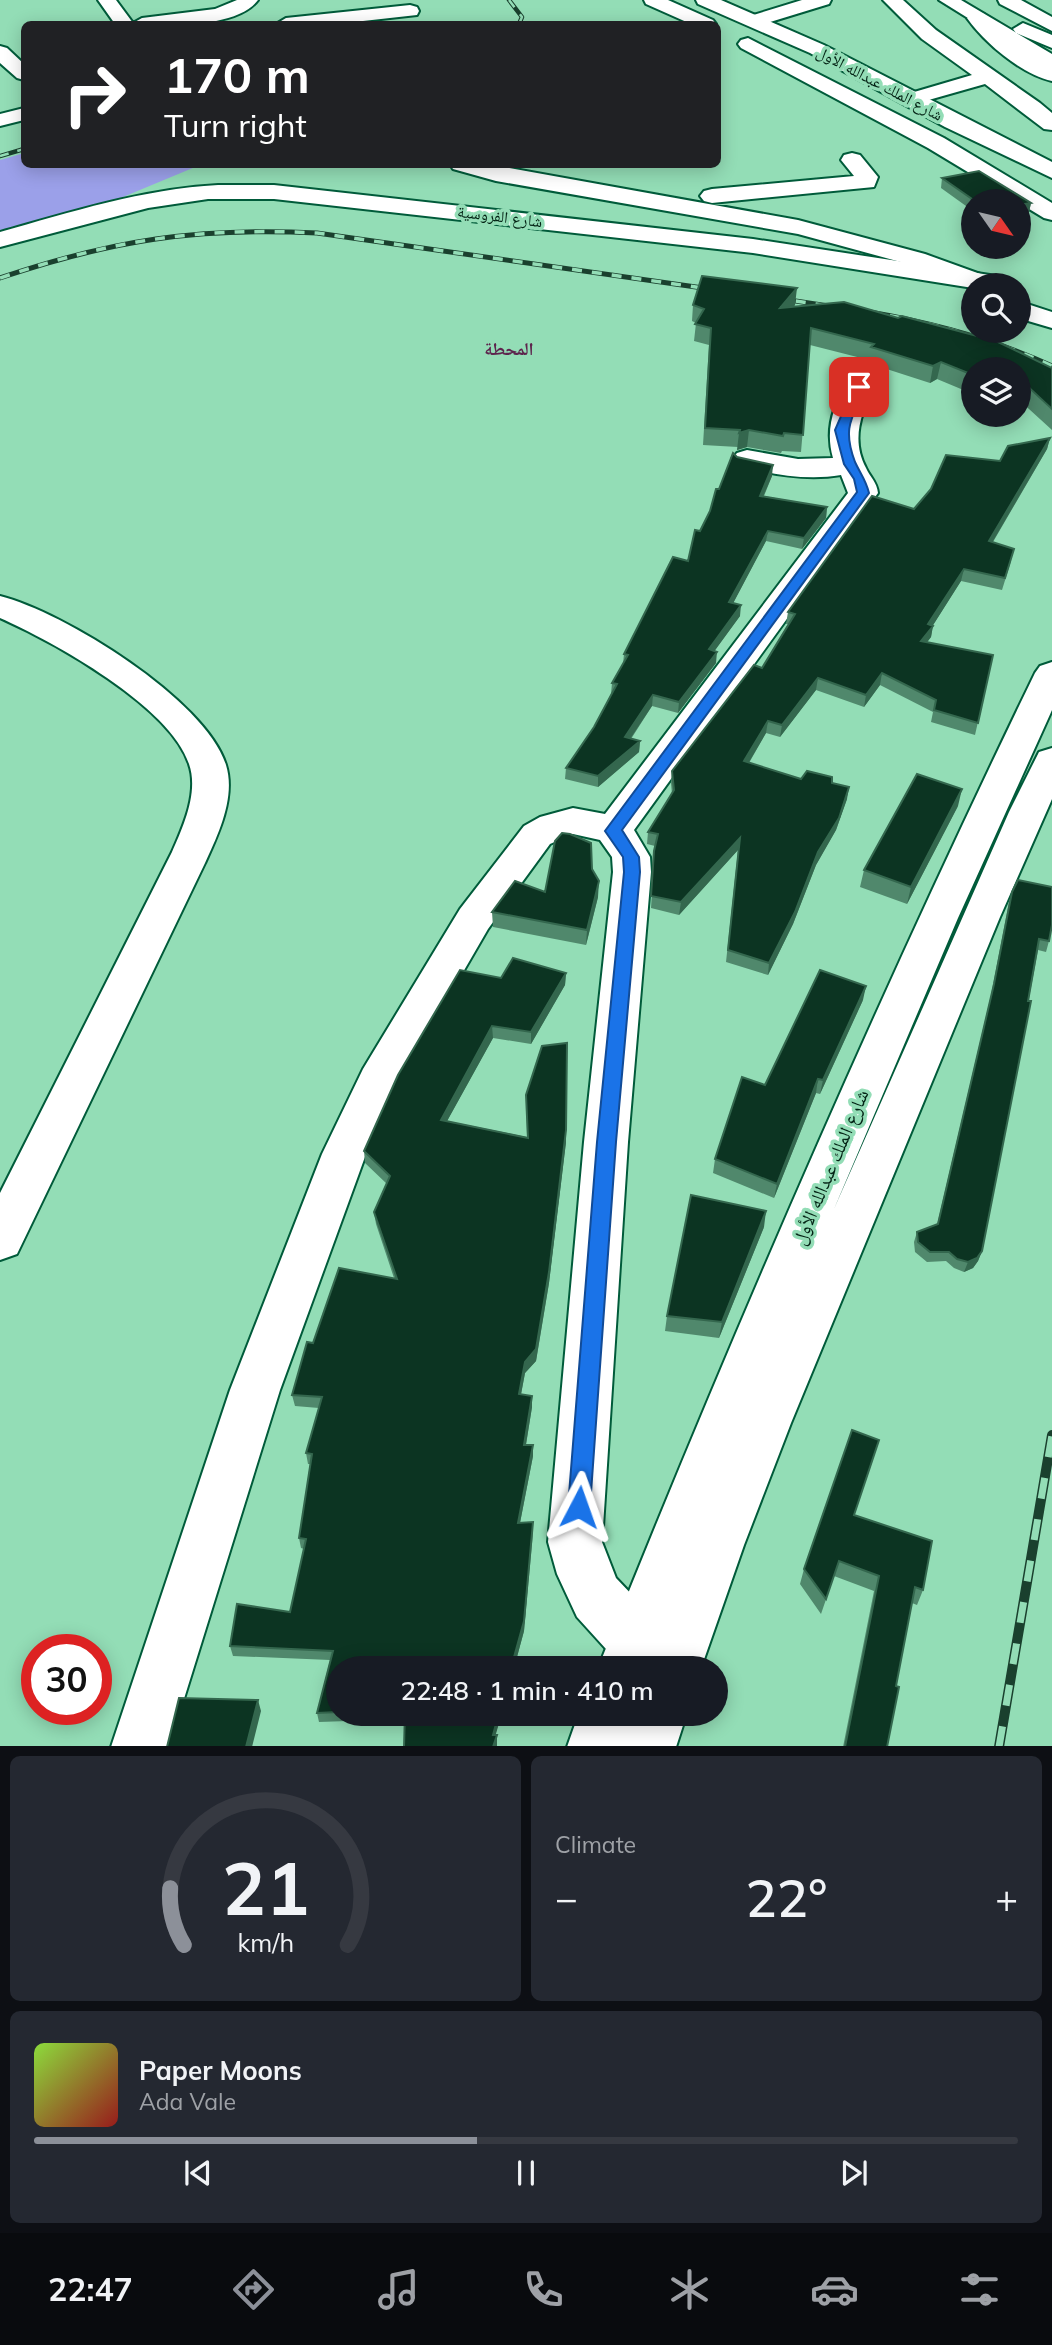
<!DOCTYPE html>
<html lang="en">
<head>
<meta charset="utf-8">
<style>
  :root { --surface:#171b24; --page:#242831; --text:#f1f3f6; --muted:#9ea1a6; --line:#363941; --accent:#8c9099 }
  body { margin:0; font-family:Mulish,"Noto Naskh Arabic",sans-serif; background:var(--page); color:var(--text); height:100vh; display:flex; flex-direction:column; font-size:26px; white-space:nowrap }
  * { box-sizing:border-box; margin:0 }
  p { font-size:23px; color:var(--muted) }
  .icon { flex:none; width:38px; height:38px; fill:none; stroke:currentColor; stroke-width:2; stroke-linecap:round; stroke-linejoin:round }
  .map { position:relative; height:1746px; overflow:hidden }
  .details { display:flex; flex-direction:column; gap:10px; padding:10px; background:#0d0f14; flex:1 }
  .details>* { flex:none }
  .banner { position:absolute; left:21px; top:21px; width:700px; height:147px; border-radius:10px; box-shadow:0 4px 18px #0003; background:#202124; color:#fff; overflow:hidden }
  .needle { width:46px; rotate:124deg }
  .tools { position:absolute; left:961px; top:189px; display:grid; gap:14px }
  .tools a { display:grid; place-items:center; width:70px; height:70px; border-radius:50%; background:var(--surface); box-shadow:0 4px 18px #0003; font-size:35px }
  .speed { position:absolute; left:21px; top:1634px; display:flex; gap:14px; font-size:35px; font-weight:700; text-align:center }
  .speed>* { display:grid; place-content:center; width:91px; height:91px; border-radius:50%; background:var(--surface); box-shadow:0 4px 18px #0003; line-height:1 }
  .speed .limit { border:10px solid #d22; background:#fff; color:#111 }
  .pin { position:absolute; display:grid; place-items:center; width:60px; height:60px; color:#fff; margin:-30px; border-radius:14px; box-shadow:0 4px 10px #0006 }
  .me { position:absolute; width:77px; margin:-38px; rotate:4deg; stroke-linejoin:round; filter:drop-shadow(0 0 5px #0008) }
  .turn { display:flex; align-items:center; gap:24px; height:147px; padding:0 28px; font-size:32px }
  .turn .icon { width:91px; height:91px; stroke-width:2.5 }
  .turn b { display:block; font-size:49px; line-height:60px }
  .big { font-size:52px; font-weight:600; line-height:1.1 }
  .details .card { flex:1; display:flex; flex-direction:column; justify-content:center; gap:10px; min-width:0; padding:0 24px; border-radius:10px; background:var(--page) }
  .details .dial { align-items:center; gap:0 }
  .dial svg { height:182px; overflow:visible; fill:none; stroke:var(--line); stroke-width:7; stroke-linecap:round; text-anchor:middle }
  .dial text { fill:var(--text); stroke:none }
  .song { display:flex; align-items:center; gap:21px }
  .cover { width:84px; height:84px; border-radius:10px; background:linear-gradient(135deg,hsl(90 70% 55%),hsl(0 70% 35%)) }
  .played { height:7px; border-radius:4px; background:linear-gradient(90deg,var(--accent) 45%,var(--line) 45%) }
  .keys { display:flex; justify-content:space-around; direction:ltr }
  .heat { display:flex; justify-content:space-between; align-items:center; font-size:38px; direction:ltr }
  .details .tiles { flex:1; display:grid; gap:10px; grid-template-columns:1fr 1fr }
  .card:last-child { grid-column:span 2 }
  .trip { position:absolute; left:326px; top:1656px; width:402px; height:70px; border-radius:35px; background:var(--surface); box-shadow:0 4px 18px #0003; font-weight:600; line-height:70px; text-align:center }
  .tab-bar { display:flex; height:112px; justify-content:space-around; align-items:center; background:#090b0e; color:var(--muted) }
  .tab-bar .icon { width:49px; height:49px }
  .tab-bar .on { color:var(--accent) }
  .tab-bar b { font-size:32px; color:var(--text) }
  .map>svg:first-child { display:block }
  .green { fill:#9ba0e9 }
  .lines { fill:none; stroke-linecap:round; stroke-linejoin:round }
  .minor-casing { stroke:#005b3a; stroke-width:4 }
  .major-casing { stroke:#005b3a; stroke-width:4 }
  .highway-casing { stroke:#005b3a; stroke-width:4 }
  .minor { fill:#fff; fill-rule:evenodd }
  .major { fill:#fff; fill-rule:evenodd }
  .highway { fill:#fff; fill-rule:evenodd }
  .rail-far2-casing { stroke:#1a402e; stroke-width:4.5 }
  .rail-far1-casing { stroke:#1a402e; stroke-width:5 }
  .rail-casing { stroke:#1a402e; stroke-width:10 }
  .rail-far2 { stroke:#93ddb6; stroke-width:2.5; stroke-dasharray:9; stroke-linecap:butt }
  .rail-far1 { stroke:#93ddb6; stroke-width:3.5; stroke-dasharray:10; stroke-linecap:butt }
  .rail { stroke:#93ddb6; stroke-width:7; stroke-dasharray:21; stroke-linecap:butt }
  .wall { fill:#50886c }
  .shaded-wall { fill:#34674e }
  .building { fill:#0c3422; stroke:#34674e; stroke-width:2 }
  .route { fill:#1a73e8; stroke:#114b97; stroke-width:2 }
  .labels { text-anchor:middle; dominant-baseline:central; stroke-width:7; stroke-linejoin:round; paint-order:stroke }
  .far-street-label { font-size:16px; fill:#032214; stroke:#93ddb6 }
  .far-neighbourhood-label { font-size:18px; font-weight:bold; fill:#5d244d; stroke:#93ddb6 }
  .street-label { font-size:19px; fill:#032214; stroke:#93ddb6 }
</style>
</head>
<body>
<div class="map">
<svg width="1052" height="1747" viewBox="0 0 1052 1747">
  <rect width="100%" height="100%" fill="#93ddb6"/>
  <path class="green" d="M 24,153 L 24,164 L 200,165 L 111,202 L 0,231 L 0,160 Z"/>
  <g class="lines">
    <defs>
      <path id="minor" d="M 98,0 L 116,0 L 133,23 L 142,18 L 215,9 L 237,0 L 258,0 C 234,32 151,24 115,24 Z
        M 802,0 L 831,0 L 829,4 L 754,27 L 744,21 L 747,17 Z
        M 883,0 L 903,0 L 936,30 L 1040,103 L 1052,113 L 1052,130 L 1044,129 L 985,84 L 911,105 L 904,103 L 901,99 L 904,95 L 972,75 L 922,39 Z
        M 998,0 L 1021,0 L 1052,17 L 1052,31 L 1000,4 Z
        M 410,5 L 417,7 L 419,11 L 417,15 L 336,24 L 276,24 L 286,18 Z
        M 0,46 L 7,48 L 24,64 L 24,80 L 17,78 L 0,63 Z
        M 24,108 L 24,120 L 0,126 L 0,114 Z
        M 852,153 L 860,155 L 878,177 L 874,187 L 712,203 L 704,201 L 700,196 L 704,191 L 712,189 L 854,176 L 841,160 L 844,155 Z
        M 450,164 L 487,164 L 798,220 L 925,254 L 983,275 L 987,280 L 983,285 L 973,287 L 908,264 L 798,234 L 496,181 L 453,169 Z
        M 859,379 L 869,381 L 873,387 C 861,414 851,440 866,468 C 870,477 877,482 878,493 L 634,830 L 650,857 L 651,872 L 628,1142 L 602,1542 L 616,1578 L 656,1620 L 664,1640 L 656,1660 L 636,1668 L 616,1660 L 577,1617 L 557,1574 L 548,1542 L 584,1142 L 613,872 L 612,857 L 600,840 L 573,834 L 550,844 L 488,929 L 397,1086 L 366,1154 L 280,1390 L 169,1747 L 111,1747 L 230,1390 L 322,1154 L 363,1069 L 460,909 L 524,826 L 540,817 L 573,808 L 605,814 L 848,493 L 841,475 C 806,481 770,474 737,465 L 732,459 L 737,453 L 747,450 L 798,459 L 833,458 C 825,431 833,404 849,381 Z
        M 0,596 C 64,612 206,700 226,765 C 236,797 218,835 205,863 L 17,1254 L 0,1260 L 0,1193 L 172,852 C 183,827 199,792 189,764 C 170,706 54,642 0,618 Z"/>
      <path id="major" d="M 644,0 L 668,0 L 713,20 L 716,24 L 691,24 L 646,4 Z
        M 696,0 L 721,0 L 824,45 L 1052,162 L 1052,178 L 945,127 L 810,53 L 698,4 Z
        M 977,12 L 984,14 L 1008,40 L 1052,66 L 1052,81 C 1021,74 985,43 967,18 Z
        M 1023,23 L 1052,35 L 1052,48 L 1016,33 L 1013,29 Z
        M 748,38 L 944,138 L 1052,203 L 1052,220 L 1044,218 L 928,148 L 741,48 L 738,44 L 741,40 Z
        M 218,185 L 274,185 L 753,239 L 1003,277 L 1012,280 L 1016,285 L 973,285 L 973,288 L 753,253 L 274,199 L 208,199 L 148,208 L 0,247 L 0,232 C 71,212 143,189 218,185 Z
        M 1018,301 L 1052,312 L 1052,328 L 1018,318 Z
        M 1052,662 L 1052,710 L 958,918 L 834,1209 L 1009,812 L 1039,752 L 1052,748 L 1052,799 L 1000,917 L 791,1423 L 744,1545 L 701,1668 L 598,1668 C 733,1331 877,999 1035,673 L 1040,666 Z
        M 579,1713 L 687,1713 L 676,1747 L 567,1747 Z"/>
      <path id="highway" d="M 939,0 L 961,0 L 1052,54 L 1052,68 L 1045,66 Z"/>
    </defs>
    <use href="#minor" class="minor-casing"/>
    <use href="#major" class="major-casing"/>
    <use href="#highway" class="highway-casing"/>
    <use href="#minor" class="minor"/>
    <use href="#major" class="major"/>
    <use href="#highway" class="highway"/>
    <defs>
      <path id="rail-far2" d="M 509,0 L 522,17 L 519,24
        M 0,156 L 24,149"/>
      <path id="rail-far1" d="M 0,278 C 113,240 197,227 317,233 L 717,290
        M 776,298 L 835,307
        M 870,312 C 933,323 994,339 1052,366"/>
      <path id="rail" d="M 999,1747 L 1052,1435"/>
    </defs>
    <use href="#rail-far2" class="rail-far2-casing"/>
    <use href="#rail-far1" class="rail-far1-casing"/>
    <use href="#rail" class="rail-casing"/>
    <use href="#rail-far2" class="rail-far2"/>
    <use href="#rail-far1" class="rail-far1"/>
    <use href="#rail" class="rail"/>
  </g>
  <path class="wall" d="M 942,178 L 1031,203 L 1029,212 L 1018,201 L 973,201 L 973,211 L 941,188 Z
    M 693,305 L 795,305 L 794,306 L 1052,368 L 1052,430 L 1018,399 L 1018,369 L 973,369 L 973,394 L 937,379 L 930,383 L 868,363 L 869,360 L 810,345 L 801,452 L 782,451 L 781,453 L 747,447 L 737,450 L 738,447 L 703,445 L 709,345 L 694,341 L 696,323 L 692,321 Z
    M 1050,438 L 1047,449 L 993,542 L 1011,561 L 1002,590 L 961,581 L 933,625 L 931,637 L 927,642 L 993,655 L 975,735 L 931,722 L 933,712 L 880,685 L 864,707 L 816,690 L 780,737 L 766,733 L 749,763 L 801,779 L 832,783 L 847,799 L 836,830 L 816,865 L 793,924 L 768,975 L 726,962 L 738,850 L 679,915 L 651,908 L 655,846 L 647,844 L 648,832 L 672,794 L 671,783 L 672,771 L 762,668 L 788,624 L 786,624 L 788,612 L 914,509 L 1000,461 Z
    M 737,457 L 772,476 L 764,496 L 827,507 L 826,518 L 802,549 L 766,541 L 733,603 L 740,616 L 714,651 L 716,663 L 678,713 L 652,706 L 631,739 L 640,741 L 639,752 L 598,787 L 565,779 L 566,768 L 594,727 L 611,694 L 612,683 L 623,664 L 624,654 L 688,561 L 700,531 Z
    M 958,806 L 907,904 L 860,887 L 864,870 Z
    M 592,869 L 598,897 L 586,945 L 493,927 L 492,912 L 545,892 Z
    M 1012,892 L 1049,941 L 1046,952 L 1038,950 L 982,1251 L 978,1261 L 973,1268 L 964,1272 L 954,1268 L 946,1261 L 927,1262 L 915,1252 L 914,1242 L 917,1232 L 937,1225 L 991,995 L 1009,902 Z
    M 566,973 L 565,985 L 531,1044 L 493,1038 L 447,1121 L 527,1137 L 526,1095 L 566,1142 L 549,1283 L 536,1361 L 525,1373 L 521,1394 L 532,1407 L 526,1445 L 533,1456 L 520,1523 L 533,1533 L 524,1631 L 514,1668 L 338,1668 L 338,1713 L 502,1713 L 495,1735 L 497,1744 L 405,1719 L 319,1722 L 317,1713 L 330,1660 L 233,1656 L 230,1646 L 290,1612 L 304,1549 L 301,1548 L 299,1538 L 310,1464 L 308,1464 L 306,1453 L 319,1408 L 295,1406 L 292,1395 L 313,1343 L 394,1278 L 376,1224 L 374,1212 L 387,1184 L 365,1163 L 364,1151 L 501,978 Z
    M 863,1000 L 820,1094 L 816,1093 L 774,1198 L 713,1173 L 715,1159 L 765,1085 Z
    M 764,1227 L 719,1338 L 665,1331 L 667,1316 Z
    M 854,1516 L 923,1590 L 917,1605 L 912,1603 L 896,1686 L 887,1747 L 843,1747 L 874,1591 L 834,1576 L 821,1614 L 800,1584 L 804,1569 Z"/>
  <path class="shaded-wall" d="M 1031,203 L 1029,212 L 1018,215 L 1018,205 Z
    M 797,288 L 795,305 L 778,324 L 780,308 Z
    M 941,362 L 937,379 L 930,383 L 933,366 Z
    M 1022,381 L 1018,396 L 1018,382 Z
    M 749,430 L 747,447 L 737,450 L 739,433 Z
    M 1050,438 L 1047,449 L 986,553 L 989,541 Z
    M 773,465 L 772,476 L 759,506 L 760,496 Z
    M 827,507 L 826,518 L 802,549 L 804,538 Z
    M 768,531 L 766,541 L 728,613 L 729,602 Z
    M 964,569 L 961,581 L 930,630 L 933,626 L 931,637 L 919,653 L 921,641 L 928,624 Z
    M 741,605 L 740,616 L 708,660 L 709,649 Z
    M 717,652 L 716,663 L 678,713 L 679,702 Z
    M 882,673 L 880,685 L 864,707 L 866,695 Z
    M 818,678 L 816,690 L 780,737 L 782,725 Z
    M 653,695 L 652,706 L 624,748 L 625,737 Z
    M 768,721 L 766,733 L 742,774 L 744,761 Z
    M 640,741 L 639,752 L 598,787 L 598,776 Z
    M 849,787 L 847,799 L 836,830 L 816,865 L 793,924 L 768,975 L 769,963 L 818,852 Z
    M 962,789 L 958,806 L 907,904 L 911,887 Z
    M 740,838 L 738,850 L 679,915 L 681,902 Z
    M 599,881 L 598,897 L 586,945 L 587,930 Z
    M 566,973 L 565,985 L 531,1044 L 531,1032 Z
    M 866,986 L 863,1000 L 820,1094 L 823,1080 Z
    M 492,1026 L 493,1038 L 441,1132 L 441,1120 Z
    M 818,1079 L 816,1093 L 774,1198 L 777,1184 Z
    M 566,1130 L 566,1142 L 549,1283 L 536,1361 L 525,1373 L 519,1405 L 519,1394 Z
    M 766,1211 L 764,1227 L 719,1338 L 722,1322 Z
    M 982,1251 L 978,1261 L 973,1268 L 964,1272 L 968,1262 Z
    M 532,1396 L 532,1407 L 524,1456 L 524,1445 Z
    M 533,1445 L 533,1456 L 518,1533 L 518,1523 Z
    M 533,1522 L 524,1631 L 514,1668 L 511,1668 Z
    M 258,1700 L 261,1711 L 252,1747 L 246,1747 Z
    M 499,1713 L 502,1713 L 493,1744 L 493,1735 Z
    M 497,1735 L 497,1747 L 493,1747 Z"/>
  <path class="building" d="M 979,171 L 1031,203 L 1018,205 L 1018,201 L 975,201 L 942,178 Z
    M 702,276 L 797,288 L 780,308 L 844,302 L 898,318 L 902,316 L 996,341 L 1052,368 L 1052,409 L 1022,381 L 1018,382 L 1018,369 L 973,369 L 973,375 L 941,362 L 933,366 L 871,347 L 874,344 L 811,328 L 803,435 L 784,433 L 783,436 L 749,430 L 739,433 L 740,430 L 705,428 L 711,328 L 695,324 L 704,309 L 693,305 Z
    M 1050,438 L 989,541 L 1014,549 L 1005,578 L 964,569 L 928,624 L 933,626 L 921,641 L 993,655 L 978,723 L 934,710 L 936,700 L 882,673 L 866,695 L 818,678 L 782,725 L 768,721 L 744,761 L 801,779 L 807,771 L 832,777 L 832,783 L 849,787 L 839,818 L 818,852 L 795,912 L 769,963 L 728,950 L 740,838 L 681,902 L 651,896 L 654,851 L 658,834 L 648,832 L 674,790 L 672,771 L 754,665 L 762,668 L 795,614 L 788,612 L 872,496 L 914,509 L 931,489 L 946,455 L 1000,461 L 1008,446 Z
    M 733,453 L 737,457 L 773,465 L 760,496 L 827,507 L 804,538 L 768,531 L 729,602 L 741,605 L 709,649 L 717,652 L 679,702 L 653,695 L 625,737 L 640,741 L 598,776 L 566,768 L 594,727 L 617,684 L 612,683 L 628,655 L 624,654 L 673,557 L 688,561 L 695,530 L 700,531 L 710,511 L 716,489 L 719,489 Z
    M 917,774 L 962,789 L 911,887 L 864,870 Z
    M 562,833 L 570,834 L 591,843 L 592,869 L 599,881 L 587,930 L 492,912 L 515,881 L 545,892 L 555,841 Z
    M 1018,880 L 1052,887 L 1052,925 L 1049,941 L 1039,939 L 1028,1001 L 1031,1001 L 982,1251 L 977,1258 L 968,1262 L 957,1259 L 949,1252 L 930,1252 L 918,1242 L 917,1232 L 938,1224 L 994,984 L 1012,892 Z
    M 513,958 L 566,973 L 531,1032 L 492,1026 L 441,1120 L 528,1138 L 526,1095 L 542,1046 L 567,1043 L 566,1130 L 549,1272 L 536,1349 L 525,1362 L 519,1394 L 532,1396 L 524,1445 L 533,1445 L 518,1523 L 533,1522 L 524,1621 L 511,1668 L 338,1668 L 338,1712 L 317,1713 L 333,1651 L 230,1646 L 237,1604 L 290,1612 L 306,1539 L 299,1538 L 312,1454 L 306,1453 L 322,1397 L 292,1395 L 307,1342 L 313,1343 L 339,1268 L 397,1279 L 374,1212 L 390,1176 L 364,1151 L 398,1075 L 460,970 L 501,978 Z
    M 820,970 L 866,986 L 823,1080 L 818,1079 L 777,1184 L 715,1159 L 742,1077 L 765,1085 Z
    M 691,1195 L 766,1211 L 722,1322 L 667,1316 Z
    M 852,1430 L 879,1440 L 854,1515 L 932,1541 L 923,1590 L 915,1587 L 896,1686 L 899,1687 L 887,1747 L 845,1747 L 879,1576 L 839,1561 L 826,1599 L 804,1569 Z
    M 179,1698 L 258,1700 L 246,1747 L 167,1747 Z
    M 405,1713 L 499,1713 L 493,1735 L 497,1735 L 493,1747 L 404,1747 Z"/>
  <path class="route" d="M 855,384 L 865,387 C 852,418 842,428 855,462 C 860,473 866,480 869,493 L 622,830 L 639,857 L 640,872 L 616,1142 L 590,1507 L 586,1515 L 579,1518 L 571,1515 L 568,1507 L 597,1142 L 624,872 L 623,857 L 605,831 L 857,492 L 854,479 L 844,464 L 835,430 Z"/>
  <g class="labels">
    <g class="far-street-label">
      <text transform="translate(880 83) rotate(28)">شارع الملك عبدالله الأول</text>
      <text transform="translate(500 216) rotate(7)">شارع الفروسية</text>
    </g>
    <g class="far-neighbourhood-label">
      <text x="509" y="348">المحطة</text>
    </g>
    <g class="street-label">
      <text transform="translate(830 1167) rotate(-67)">شارع الملك عبدالله الأول</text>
    </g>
  </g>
</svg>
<div class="tools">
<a><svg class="needle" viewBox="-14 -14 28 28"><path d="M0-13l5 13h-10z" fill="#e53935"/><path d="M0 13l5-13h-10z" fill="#9ea1a6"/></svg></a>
<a><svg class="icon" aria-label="search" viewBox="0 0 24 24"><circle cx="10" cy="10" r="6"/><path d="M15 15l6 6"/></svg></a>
<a><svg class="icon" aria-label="layers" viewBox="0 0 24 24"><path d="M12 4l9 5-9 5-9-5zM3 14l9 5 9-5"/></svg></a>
</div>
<div class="speed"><div class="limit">30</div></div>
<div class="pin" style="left:859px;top:387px;background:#d93025"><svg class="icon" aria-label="arrive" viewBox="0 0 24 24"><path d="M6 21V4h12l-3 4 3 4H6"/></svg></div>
<svg class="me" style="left:579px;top:1507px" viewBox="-20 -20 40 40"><path d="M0-17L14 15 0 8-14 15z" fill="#1a73e8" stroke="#fff" stroke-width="4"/></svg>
<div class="trip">22:48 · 1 min · 410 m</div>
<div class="banner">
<div class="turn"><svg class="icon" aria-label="right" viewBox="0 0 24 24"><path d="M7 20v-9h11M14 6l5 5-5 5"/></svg><div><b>170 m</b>Turn right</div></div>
</div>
</div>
<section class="details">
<div class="tiles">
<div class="card dial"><svg viewBox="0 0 100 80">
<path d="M14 69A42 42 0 1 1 86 69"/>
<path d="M14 69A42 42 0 0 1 8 44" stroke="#8c9099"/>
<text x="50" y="56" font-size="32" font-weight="700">21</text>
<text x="50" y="72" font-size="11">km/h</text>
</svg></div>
<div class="card"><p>Climate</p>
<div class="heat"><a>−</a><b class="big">22°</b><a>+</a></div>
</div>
<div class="card">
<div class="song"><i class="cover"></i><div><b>Paper Moons</b><p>Ada Vale</p></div></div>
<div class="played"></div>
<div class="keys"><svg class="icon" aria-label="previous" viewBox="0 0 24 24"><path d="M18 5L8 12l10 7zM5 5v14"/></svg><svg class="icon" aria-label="pause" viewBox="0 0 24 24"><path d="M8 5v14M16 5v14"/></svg><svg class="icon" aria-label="next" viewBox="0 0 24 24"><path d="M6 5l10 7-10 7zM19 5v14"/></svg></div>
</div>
</div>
</section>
<nav class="tab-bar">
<b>22:47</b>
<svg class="icon on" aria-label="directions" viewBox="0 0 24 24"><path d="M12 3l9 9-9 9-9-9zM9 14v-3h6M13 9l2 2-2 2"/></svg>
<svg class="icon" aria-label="music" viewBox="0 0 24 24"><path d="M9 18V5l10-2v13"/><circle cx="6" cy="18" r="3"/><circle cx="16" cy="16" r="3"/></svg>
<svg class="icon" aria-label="phone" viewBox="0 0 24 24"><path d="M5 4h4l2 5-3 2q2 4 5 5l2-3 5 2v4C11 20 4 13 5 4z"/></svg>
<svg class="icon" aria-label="climate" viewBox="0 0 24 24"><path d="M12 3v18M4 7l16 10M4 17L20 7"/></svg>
<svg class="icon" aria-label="car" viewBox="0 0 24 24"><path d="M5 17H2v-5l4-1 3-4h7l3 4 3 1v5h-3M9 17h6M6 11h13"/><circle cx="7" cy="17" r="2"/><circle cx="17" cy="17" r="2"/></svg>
<svg class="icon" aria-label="filters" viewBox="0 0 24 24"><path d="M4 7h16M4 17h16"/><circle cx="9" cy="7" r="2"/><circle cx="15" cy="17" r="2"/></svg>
</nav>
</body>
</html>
